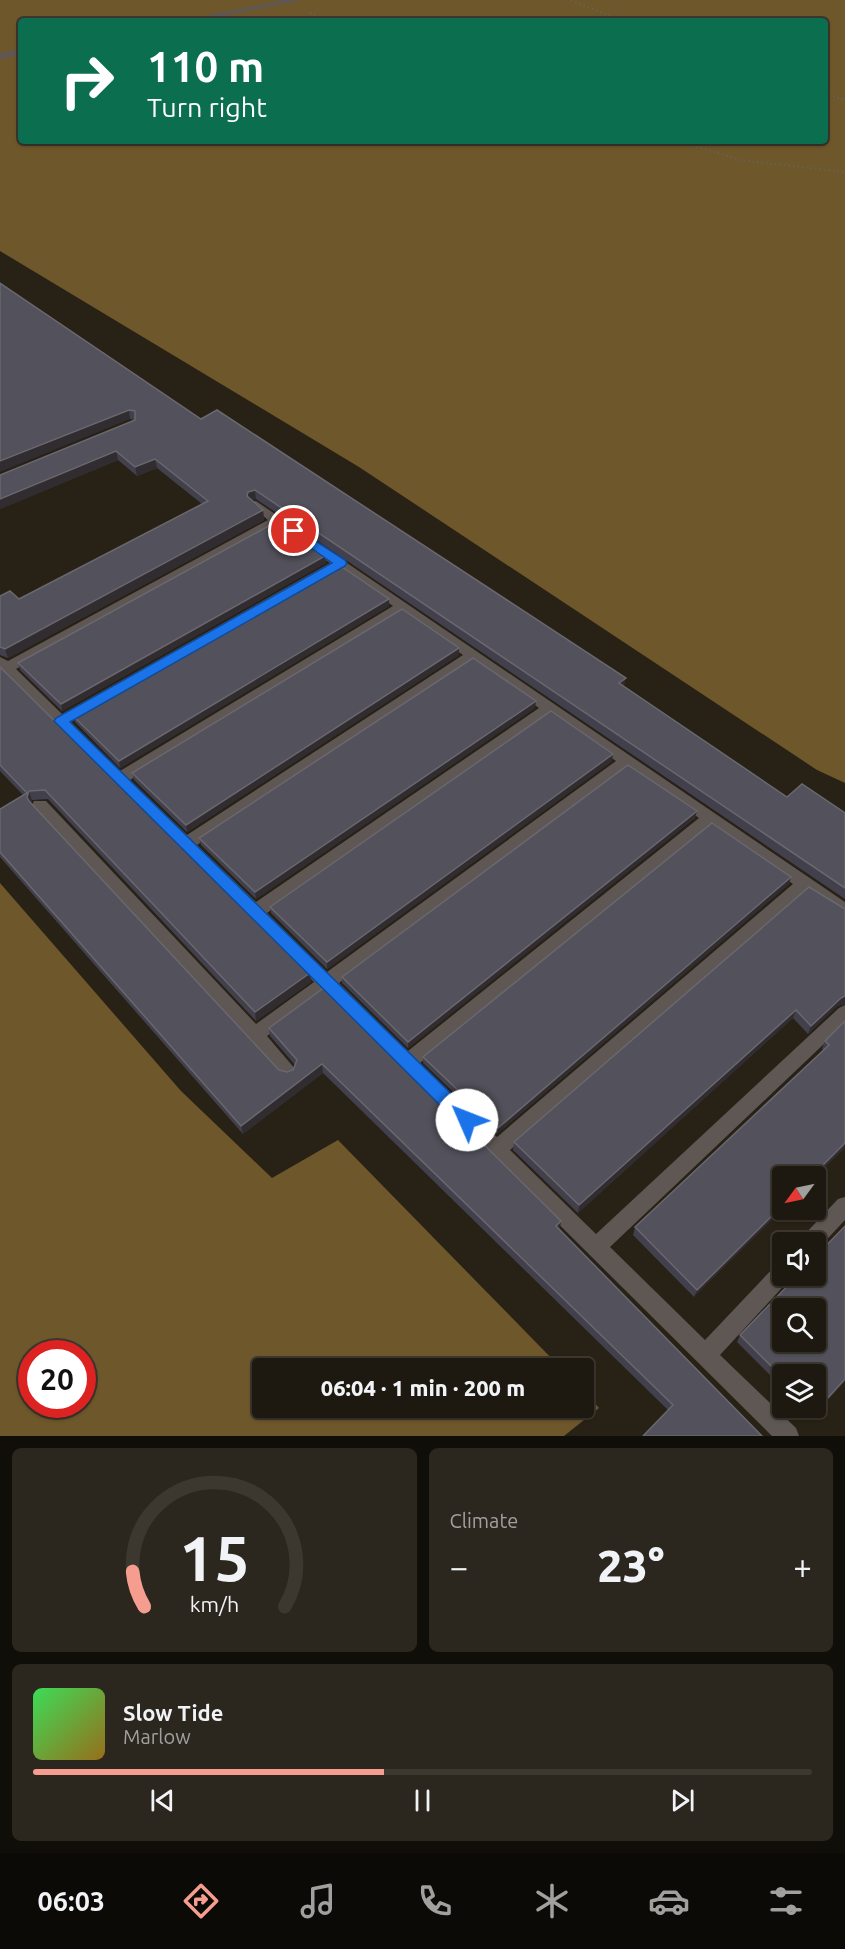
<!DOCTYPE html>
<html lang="en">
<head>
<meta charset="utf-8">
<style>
  :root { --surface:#1e1910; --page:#2b261e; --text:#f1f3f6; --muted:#a1a09f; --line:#3c3830; --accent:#f59d8e }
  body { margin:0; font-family:Ubuntu,sans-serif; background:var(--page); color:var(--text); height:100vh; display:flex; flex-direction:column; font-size:22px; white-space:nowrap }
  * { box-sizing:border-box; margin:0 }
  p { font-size:20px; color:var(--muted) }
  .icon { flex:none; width:33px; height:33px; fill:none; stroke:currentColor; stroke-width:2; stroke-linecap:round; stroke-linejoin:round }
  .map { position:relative; height:1436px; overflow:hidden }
  .sheet { display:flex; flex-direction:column; gap:12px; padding:12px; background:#100e09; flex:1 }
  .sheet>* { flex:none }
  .guide { position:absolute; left:18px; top:18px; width:810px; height:126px; border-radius:6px; box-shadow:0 2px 4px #0004,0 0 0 2px var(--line); background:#0b6e4f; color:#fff; overflow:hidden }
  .needle { width:39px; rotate:237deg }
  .controls { position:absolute; left:772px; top:1166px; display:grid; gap:12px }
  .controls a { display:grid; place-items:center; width:54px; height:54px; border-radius:6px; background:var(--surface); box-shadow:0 2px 4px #0004,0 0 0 2px var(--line); font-size:30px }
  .speed { position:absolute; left:18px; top:1340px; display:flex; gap:12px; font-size:30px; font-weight:700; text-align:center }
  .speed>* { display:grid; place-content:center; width:78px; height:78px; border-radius:50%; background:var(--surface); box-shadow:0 2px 4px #0004,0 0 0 2px var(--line); line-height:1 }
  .speed .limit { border:9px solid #d22; background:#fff; color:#111 }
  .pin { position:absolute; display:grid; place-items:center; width:51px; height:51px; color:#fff; margin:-26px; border:3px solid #fff; border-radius:50%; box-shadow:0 2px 6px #0007 }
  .me { position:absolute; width:66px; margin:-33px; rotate:314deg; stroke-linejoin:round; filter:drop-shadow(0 0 4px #0008) }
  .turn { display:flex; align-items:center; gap:21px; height:126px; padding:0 30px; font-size:27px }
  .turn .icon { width:78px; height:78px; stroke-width:2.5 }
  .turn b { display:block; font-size:42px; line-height:51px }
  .big { font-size:45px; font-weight:800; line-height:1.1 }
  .sheet .card { flex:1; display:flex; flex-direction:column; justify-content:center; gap:9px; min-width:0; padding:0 21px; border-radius:9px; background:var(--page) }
  .sheet .dial { align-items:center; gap:0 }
  .dial svg { height:156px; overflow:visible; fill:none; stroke:var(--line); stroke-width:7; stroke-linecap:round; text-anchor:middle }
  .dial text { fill:var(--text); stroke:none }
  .song { display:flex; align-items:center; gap:18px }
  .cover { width:72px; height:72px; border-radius:9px; background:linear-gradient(135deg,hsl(130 70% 55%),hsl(40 70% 35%)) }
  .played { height:6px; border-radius:3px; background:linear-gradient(90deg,var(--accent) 45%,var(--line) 45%) }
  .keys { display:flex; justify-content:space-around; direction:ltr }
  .heat { display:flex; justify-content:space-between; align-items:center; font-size:33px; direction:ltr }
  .sheet .tiles { flex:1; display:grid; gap:12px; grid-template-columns:1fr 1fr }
  .card:last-child { grid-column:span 2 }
  .trip { position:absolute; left:252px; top:1358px; width:342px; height:60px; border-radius:6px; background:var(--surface); box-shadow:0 2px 4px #0004,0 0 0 2px var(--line); font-weight:800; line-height:60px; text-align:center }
  .tabs { display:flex; height:96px; justify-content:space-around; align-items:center; background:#0c0a06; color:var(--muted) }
  .tabs .icon { width:42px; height:42px }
  .tabs .active { color:var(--accent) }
  .tabs b { font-size:27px; color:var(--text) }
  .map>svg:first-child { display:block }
  .forest { fill:#6e572a; fill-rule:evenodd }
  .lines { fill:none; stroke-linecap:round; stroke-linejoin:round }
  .path { stroke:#676156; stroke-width:2; stroke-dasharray:1.5 3; stroke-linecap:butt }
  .minor { fill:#5e5754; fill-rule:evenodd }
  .wall { fill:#42404c }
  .shaded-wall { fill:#302c30 }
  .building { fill:#53515b; stroke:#6a676e; stroke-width:1.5; fill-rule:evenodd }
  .route { fill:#1a73e8; stroke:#114b97; stroke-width:1.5 }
</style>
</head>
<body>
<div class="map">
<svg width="845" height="1436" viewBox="0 0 845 1436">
  <rect width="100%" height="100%" fill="#282115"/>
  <path class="forest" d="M 0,0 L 845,0 L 845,783 L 817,770 L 359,467 L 0,251 ZM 21,21 L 825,21 L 825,141 L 21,141 Z
    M 0,883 L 181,1091 L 272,1178 L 338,1140 L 561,1368 L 262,1368 L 262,1407 L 584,1407 L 584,1391 L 599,1408 L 564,1436 L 0,1436 ZM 32,1353 L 82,1353 L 82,1404 L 32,1404 Z"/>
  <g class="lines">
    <path class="path" d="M 571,0 L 622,21
      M 310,13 L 326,21
      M 825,93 L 845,100
      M 679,141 L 740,160 L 845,172"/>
    <path class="minor" d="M 285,0 L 302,0 L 198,21 L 180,21 Z
      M 21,49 L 21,55 L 0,59 L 0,53 Z
      M 256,501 L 845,902 L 845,918 L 806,893 L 510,1150 L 596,1234 L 839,1008 L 845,1005 L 845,1024 L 610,1247 L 705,1340 L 776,1265 L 783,1262 L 783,1275 L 792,1275 L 790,1279 L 720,1355 L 796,1428 L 799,1436 L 772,1436 L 326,993 L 267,1036 L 296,1070 L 293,1076 L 287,1078 L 281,1076 L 34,809 L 32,805 L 34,801 L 46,801 L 256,1024 L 314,982 L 0,671 L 0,657 L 8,661 L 268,520 L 250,505 L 251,502 ZM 277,526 L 330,563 L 62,714 L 16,669 ZM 340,569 L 393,606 L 120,771 L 71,722 ZM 402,613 L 463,655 L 187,835 L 130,780 ZM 473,662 L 539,708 L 256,902 L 197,845 ZM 550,715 L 616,761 L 327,972 L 267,913 ZM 627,769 L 699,818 L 408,1051 L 339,983 ZM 710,827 L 793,884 L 497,1137 L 420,1063 Z
      M 845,1197 L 845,1220 L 818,1249 L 816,1250 L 816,1242 L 801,1242 L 804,1235 L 838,1199 Z"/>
  </g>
  <path class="wall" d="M 0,283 L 201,419 L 624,687 L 787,797 L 845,813 L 845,899 L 256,499 L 251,500 L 263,510 L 264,520 L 8,658 L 0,655 L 0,596 L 19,599 L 202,504 L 157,468 L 137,476 L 118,460 L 0,509 L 135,420 L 130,419 Z
    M 325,556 L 326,563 L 62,711 L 20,670 L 18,663 Z
    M 389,606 L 120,768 L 75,722 L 73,716 Z
    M 459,655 L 187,832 L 134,780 L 132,773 Z
    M 0,667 L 310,973 L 311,982 L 256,1021 L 48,799 L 32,800 L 31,803 L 279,1070 L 287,1072 L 293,1070 L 295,1065 L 270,1036 L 269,1028 L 560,1229 L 559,1230 L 762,1436 L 668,1410 L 323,1073 L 243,1134 L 0,857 L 0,809 L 23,795 L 0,771 Z
    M 535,708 L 256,899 L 201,845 L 199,838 Z
    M 612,761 L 327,969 L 271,913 L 270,907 Z
    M 697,811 L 695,818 L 408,1048 L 342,983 L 342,977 Z
    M 789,884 L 497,1134 L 423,1063 L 423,1057 Z
    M 845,909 L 845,1004 L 837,1006 L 808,1034 L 793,1018 L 578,1213 L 513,1150 L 514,1142 Z
    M 845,1021 L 694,1297 L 633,1235 L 635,1227 L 823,1051 L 822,1049 L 825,1041 Z
    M 740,1335 L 845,1381 L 812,1417 L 802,1407 L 816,1407 L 783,1374 L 783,1388 L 737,1342 Z"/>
  <path class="shaded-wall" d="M 129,410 L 130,419 L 0,472 L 0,461 Z
    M 116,451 L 118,460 L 0,509 L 0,499 Z
    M 155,459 L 157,468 L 137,476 L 135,467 Z
    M 255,490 L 256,499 L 249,501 L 247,496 L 248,492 Z
    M 263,510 L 264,520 L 8,658 L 5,649 Z
    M 325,556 L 326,563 L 62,711 L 61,704 Z
    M 389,599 L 389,606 L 120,768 L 119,761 Z
    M 459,648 L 459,655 L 187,832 L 186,825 Z
    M 626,678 L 624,687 L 619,683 Z
    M 536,701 L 535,708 L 256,899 L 255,892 Z
    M 613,754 L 612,761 L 327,969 L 327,962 Z
    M 29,791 L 32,800 L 30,806 L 27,797 Z
    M 697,811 L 695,818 L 408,1048 L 408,1042 Z
    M 791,877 L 789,884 L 497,1134 L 498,1128 Z
    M 310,973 L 311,982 L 256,1021 L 255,1012 Z
    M 845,996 L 845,1004 L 837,1006 L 808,1034 L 811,1026 L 841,998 Z
    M 796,1010 L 793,1018 L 578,1213 L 579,1205 Z
    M 322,1064 L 323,1073 L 243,1134 L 241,1126 Z
    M 845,1143 L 845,1148 L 816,1176 L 812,1176 Z
    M 783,1205 L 783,1209 L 694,1297 L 697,1290 Z
    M 561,1221 L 560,1229 L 554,1234 L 556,1226 Z
    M 845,1379 L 845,1381 L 812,1417 L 816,1411 Z"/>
  <path class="building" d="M 0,283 L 201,419 L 217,410 L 626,678 L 619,683 L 787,797 L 802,784 L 845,813 L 845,888 L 255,490 L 248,492 L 247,496 L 263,510 L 5,649 L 0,647 L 0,596 L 10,591 L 19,599 L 208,501 L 155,459 L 135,467 L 116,451 L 0,499 L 0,475 L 135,420 L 135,411 L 129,410 L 0,461 Z
    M 276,522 L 325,556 L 61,704 L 18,663 Z
    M 339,565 L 389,599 L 119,761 L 73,716 Z
    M 402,609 L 459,648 L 186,825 L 132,773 Z
    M 473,658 L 536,701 L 255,892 L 199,838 Z
    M 0,667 L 310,973 L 255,1012 L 45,790 L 29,791 L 27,797 L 29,801 L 279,1070 L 287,1072 L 293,1070 L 297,1060 L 269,1028 L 325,987 L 561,1221 L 556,1226 L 762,1436 L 643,1436 L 673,1405 L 322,1064 L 241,1126 L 0,852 L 0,809 L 27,793 L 0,765 Z
    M 551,711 L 613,754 L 327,962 L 270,907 Z
    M 628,765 L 697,811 L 408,1042 L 342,977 Z
    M 712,823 L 791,877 L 498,1128 L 423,1057 Z
    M 809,887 L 845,909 L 845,996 L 841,998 L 811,1026 L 796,1010 L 579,1205 L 514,1142 Z
    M 845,1021 L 845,1143 L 812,1176 L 783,1176 L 783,1205 L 697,1290 L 635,1227 L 829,1045 L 825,1041 Z
    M 845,1226 L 845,1379 L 816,1411 L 813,1407 L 816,1407 L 816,1374 L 783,1374 L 783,1378 L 740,1335 L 798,1275 L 816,1275 L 816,1256 ZM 783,1308 L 816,1308 L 816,1341 L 783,1341 Z"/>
  <path class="route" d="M 294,527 L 345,560 L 347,563 L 345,566 L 70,722 L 473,1115 L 476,1120 L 473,1126 L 467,1128 L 461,1126 L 54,721 L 56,718 L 332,563 L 290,533 L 288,531 Z"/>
</svg>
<div class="controls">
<a><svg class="needle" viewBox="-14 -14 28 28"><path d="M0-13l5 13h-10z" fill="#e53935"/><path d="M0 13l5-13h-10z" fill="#a1a09f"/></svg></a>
<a><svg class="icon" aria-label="sound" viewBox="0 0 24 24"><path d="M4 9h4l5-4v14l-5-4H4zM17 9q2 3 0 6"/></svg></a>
<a><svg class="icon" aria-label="search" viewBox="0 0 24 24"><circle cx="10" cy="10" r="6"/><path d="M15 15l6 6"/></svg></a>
<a><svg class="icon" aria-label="layers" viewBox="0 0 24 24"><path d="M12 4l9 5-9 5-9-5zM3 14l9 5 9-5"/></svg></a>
</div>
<div class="speed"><div class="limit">20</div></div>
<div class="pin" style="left:294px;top:531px;background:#d93025"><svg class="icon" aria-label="arrive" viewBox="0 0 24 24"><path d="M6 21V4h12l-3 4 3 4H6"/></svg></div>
<svg class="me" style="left:467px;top:1120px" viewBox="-20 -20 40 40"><circle r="19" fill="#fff"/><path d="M0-13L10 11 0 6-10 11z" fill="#1a73e8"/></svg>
<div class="trip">06:04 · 1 min · 200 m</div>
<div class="guide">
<div class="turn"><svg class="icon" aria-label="right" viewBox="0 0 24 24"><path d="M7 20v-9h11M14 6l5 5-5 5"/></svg><div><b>110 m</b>Turn right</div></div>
</div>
</div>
<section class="sheet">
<div class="tiles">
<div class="card dial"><svg viewBox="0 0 100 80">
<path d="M14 69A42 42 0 1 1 86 69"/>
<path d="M14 69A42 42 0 0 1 8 51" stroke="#f59d8e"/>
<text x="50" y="56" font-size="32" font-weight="700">15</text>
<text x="50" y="72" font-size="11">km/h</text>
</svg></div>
<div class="card"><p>Climate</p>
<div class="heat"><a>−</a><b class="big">23°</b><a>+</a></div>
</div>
<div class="card">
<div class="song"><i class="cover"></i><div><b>Slow Tide</b><p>Marlow</p></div></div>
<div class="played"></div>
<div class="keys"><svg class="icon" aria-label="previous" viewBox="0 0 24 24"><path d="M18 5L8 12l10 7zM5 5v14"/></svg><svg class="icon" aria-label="pause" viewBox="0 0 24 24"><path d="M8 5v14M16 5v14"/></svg><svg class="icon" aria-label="next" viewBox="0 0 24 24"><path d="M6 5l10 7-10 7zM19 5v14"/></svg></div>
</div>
</div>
</section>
<nav class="tabs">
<b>06:03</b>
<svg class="icon active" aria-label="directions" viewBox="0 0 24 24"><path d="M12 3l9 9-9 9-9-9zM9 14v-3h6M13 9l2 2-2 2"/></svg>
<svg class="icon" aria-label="music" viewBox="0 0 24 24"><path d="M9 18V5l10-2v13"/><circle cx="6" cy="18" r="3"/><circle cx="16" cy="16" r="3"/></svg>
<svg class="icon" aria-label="phone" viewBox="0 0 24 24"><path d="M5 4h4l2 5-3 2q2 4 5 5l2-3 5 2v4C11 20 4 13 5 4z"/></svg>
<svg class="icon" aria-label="climate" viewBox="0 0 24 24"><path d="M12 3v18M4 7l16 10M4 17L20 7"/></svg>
<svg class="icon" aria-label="car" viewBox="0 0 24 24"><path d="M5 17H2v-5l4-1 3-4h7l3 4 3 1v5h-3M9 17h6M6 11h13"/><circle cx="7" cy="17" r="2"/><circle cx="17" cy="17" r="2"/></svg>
<svg class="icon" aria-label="filters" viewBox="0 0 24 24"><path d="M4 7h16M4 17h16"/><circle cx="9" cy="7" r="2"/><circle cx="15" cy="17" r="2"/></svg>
</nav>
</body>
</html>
